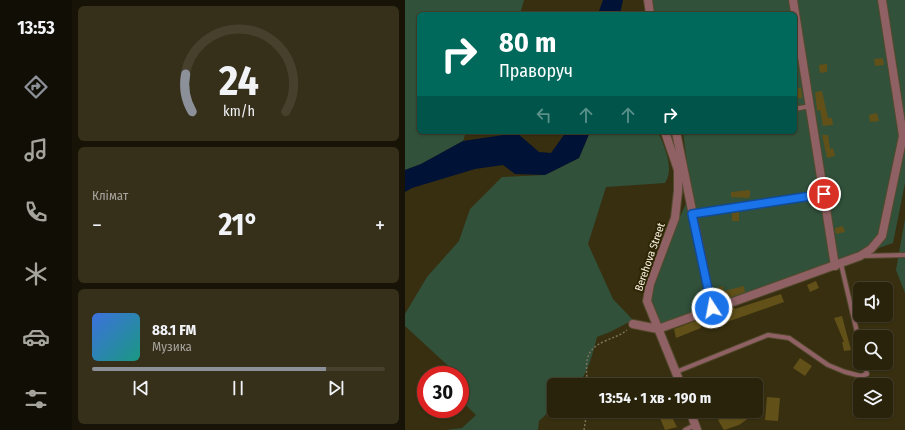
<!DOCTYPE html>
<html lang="uk">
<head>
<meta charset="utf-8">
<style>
  :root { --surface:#2a230c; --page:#362f1a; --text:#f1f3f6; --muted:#a5a49d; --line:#46402d; --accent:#8c9099 }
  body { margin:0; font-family:"Fira Sans Condensed",sans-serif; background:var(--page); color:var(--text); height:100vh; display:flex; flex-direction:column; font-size:15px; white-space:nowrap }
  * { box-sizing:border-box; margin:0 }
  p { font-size:13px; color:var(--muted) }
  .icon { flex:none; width:22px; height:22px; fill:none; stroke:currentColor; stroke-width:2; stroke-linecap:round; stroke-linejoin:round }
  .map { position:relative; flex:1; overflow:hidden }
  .drawer { display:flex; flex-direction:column; gap:6px; padding:6px; background:#171307; width:333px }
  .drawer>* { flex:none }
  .banner { position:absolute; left:12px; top:12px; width:380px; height:122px; border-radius:6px; box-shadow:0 1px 3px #0004,0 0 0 1px var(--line); background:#00695c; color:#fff; overflow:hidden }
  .buttons { position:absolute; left:448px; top:282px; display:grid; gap:8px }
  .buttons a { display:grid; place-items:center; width:40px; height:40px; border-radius:6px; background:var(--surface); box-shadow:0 1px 3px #0004,0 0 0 1px var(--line); font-size:20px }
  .speed { position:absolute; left:12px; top:366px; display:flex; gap:8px; font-size:20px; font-weight:700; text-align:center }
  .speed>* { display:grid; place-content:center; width:52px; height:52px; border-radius:50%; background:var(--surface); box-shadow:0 1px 3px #0004,0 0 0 1px var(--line); line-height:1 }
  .speed .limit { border:6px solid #d22; background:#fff; color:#111 }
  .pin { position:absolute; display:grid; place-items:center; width:34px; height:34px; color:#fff; margin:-17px; border:2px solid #fff; border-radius:50%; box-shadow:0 1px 4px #0007 }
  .me { position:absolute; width:44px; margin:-22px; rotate:349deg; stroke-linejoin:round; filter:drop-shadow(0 0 3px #0008) }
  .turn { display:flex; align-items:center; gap:14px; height:84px; padding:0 16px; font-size:18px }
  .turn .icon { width:52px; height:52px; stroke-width:2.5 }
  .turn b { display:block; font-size:28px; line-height:34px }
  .lanes { display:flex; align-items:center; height:38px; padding:0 16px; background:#0003; justify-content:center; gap:20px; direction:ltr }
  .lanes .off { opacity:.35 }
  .big { font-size:30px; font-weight:700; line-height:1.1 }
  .drawer .card { flex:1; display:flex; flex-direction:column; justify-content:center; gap:6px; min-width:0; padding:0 14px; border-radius:6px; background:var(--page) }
  .drawer .dial { align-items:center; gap:0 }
  .dial svg { height:104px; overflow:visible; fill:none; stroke:var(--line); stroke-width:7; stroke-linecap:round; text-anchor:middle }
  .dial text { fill:var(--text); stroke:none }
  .song { display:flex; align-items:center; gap:12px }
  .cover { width:48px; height:48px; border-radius:6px; background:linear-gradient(135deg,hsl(220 70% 55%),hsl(170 70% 35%)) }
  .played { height:4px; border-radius:2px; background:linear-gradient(90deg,var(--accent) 80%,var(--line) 80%) }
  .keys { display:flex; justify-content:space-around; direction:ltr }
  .heat { display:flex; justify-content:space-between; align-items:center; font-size:22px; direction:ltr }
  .trip { position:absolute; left:142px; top:378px; width:216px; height:40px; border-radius:6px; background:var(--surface); box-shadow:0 1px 3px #0004,0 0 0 1px var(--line); font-weight:700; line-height:40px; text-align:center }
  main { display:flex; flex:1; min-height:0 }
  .tabs { display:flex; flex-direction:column; width:72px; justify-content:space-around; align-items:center; background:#110e05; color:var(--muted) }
  .tabs .icon { width:28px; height:28px }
  .tabs .current { color:var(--accent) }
  .tabs b { font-size:18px; color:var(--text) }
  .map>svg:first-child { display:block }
  .green { fill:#31513b }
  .water { fill:#001236 }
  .building { fill:#615018 }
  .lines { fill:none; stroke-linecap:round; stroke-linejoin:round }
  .lane-casing { stroke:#534a2d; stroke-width:6 }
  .street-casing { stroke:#534a2d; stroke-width:10 }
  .path { stroke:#7c745a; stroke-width:1.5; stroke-dasharray:2 2; stroke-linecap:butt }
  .lane { stroke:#906164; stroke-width:4 }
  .street { stroke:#906164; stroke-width:8 }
  .route-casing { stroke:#114b97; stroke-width:10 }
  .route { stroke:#1a73e8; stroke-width:7 }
  .labels { text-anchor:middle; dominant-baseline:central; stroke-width:4; stroke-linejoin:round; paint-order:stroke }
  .street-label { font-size:11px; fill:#f8f2e0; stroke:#2e2505 }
</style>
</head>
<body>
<main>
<nav class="tabs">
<b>13:53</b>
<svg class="icon current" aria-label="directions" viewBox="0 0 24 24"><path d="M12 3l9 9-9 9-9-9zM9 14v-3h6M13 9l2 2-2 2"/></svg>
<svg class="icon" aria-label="music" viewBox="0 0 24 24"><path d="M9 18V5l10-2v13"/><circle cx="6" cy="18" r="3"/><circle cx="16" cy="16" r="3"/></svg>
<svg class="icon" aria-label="phone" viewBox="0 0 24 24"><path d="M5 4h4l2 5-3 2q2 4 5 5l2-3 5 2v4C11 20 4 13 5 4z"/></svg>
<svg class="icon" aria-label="climate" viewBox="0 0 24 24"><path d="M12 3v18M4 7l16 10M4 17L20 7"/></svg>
<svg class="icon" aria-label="car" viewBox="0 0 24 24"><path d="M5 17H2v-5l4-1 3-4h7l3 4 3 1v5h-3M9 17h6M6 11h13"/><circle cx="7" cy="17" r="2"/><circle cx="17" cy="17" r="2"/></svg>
<svg class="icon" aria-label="filters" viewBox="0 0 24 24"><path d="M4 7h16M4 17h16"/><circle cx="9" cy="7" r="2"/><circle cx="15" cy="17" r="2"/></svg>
</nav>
<section class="drawer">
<div class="card dial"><svg viewBox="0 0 100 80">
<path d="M14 69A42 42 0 1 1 86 69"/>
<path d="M14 69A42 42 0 0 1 9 40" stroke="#8c9099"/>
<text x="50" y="56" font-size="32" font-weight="700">24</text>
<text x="50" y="72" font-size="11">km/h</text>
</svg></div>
<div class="card"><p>Клімат</p>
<div class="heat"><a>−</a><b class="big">21°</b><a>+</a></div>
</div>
<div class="card">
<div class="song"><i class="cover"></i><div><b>88.1 FM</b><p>Музика</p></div></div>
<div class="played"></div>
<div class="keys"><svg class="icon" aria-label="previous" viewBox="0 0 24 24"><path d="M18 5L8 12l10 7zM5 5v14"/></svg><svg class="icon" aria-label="pause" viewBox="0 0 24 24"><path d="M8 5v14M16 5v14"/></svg><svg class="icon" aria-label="next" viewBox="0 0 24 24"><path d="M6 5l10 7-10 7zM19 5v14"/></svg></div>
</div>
</section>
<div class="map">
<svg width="500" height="430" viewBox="0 0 500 430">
  <rect width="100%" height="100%" fill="#382f10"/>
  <path class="green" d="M 0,0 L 119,0 L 115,14 L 14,14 L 14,132 L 61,132 L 58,141 L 16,164 L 0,170 Z
    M 244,0 L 500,0 L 500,183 L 488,243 L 253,326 L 243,301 L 265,238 L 286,193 L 278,132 L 390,132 L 390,14 L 247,14 Z
    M 185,132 L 253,132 C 259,146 270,168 260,183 L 201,187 L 183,244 L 208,299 L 228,320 L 205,332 L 192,337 C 188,352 183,374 172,385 L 149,385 L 149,407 L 134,421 L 133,430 L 40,430 L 57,428 L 71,415 L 61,405 L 55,393 L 64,385 L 0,326 L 0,314 L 22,277 L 54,241 L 65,209 L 97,177 L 140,175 L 174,158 Z
    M 500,219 L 500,293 L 491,270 Z"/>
  <path class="water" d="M 198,0 L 218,0 L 215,14 L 193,14 Z
    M 161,132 L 185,132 L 174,158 L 140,175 L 110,174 L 98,165 L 70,169 L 7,188 L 0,192 L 0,170 L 16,164 L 58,141 L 112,133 L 134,152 L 146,153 Z"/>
  <path class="building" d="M 478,58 L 479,65 L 470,66 L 469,59 Z
    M 422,64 L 422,72 L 415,73 L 414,65 Z
    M 396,88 L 397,98 L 390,98 L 390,89 Z
    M 417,91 L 423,118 L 427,118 L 428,125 L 418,126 L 415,110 L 412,111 L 410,92 Z
    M 472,113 L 474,121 L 465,122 L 464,115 Z
    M 417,135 L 423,135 L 425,149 L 428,148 L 430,156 L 422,158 Z
    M 345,190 L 345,196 L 343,198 L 326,197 L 326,192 Z
    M 327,212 L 334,212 L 334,221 L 327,221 Z
    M 438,226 L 440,232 L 431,234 L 430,228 Z
    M 411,281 L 414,288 L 405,292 L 402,285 Z
    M 318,286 L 319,291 L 339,286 L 340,292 L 315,301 L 312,288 Z
    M 376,294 L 379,302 L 322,322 L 319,311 L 329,307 L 330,309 Z
    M 437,316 L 446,350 L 439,351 L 437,342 L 439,342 L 429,318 Z
    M 293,320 L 296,328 L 271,338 L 269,329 Z
    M 395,358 L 407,366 L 400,376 L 388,368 Z
    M 362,397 L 375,398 L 373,421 L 360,420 Z
    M 327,411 L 340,411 L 344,418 L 334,425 L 319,430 L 313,420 Z
    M 265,413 L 272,427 L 260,430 L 255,418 Z"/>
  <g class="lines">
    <defs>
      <path id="lane" d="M 390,109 L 405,106
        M 287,214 L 419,195
        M 457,256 L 500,255
        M 436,264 L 455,345
        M 271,372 L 363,335 L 384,338 L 423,365 L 440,372 L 456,376 L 462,374 L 459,363
        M 280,430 L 290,425"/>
      <path id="street" d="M 243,0 L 245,14
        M 388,0 L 430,266
        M 260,132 L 273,170 L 273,191 L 270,218 L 245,284 L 242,301 L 276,385
        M 271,132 L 307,308
        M 228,324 L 253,329 L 455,256 L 466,249 L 477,236 L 498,136 L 477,0
        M 285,411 L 292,430"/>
    </defs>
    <use href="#lane" class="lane-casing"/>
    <use href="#street" class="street-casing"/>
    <path class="path" d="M 182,385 C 182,364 177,351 200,341 C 208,337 215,336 222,330
      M 179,430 L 182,411"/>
    <use href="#lane" class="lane"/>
    <use href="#street" class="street"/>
  </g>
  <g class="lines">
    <defs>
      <path id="route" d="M 307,308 L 287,214 L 419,194"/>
    </defs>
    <use href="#route" class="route-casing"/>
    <use href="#route" class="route"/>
  </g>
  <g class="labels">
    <g class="street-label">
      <text transform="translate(245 257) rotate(-71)">Berehova Street</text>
    </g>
  </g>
</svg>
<div class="buttons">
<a><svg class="icon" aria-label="sound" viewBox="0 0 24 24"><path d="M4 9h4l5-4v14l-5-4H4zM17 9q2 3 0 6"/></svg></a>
<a><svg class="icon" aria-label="search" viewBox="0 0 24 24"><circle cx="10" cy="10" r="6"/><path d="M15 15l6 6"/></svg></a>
<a><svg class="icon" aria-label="layers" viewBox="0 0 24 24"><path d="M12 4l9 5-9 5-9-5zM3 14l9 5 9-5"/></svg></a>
</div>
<div class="speed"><div class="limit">30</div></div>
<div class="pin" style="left:419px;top:194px;background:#d93025"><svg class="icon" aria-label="arrive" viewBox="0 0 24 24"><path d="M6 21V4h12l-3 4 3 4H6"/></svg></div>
<svg class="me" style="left:307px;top:308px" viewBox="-20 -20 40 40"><circle r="17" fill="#1a73e8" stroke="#fff" stroke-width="3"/><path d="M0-11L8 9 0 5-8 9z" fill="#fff"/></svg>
<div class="trip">13:54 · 1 хв · 190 m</div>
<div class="banner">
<div class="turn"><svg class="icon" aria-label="right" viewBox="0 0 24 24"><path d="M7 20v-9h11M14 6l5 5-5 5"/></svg><div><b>80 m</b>Праворуч</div></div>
<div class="lanes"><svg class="icon off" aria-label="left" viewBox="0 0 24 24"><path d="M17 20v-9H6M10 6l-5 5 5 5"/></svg><svg class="icon off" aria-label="ahead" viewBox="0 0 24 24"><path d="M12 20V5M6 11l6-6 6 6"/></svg><svg class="icon off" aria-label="ahead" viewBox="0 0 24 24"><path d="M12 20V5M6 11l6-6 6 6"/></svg><svg class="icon" aria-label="right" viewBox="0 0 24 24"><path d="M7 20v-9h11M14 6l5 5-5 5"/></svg></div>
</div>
</div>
</main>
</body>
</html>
